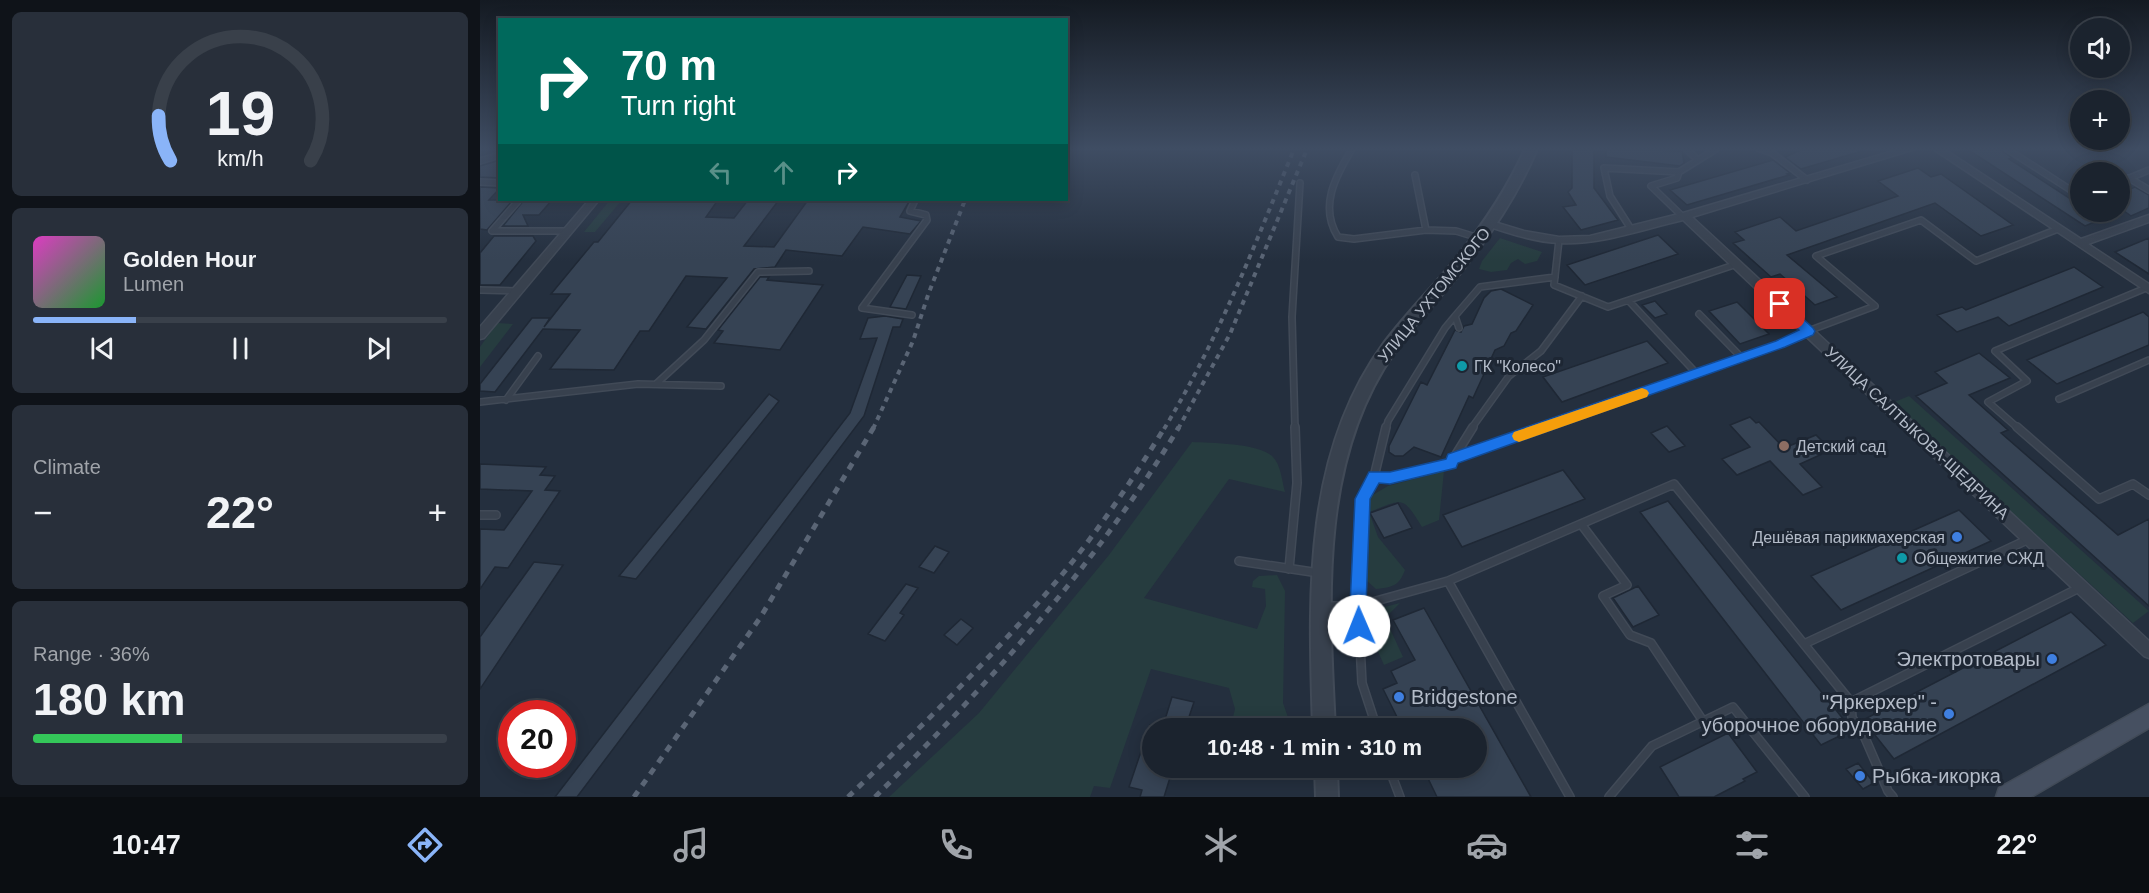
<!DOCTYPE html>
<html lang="en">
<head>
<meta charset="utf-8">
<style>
  :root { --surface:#1b232e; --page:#282f3a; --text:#f1f3f6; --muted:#a0a4aa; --line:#39404a; --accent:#8ab4f8 }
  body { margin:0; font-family:Helvetica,sans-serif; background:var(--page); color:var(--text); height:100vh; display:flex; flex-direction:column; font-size:22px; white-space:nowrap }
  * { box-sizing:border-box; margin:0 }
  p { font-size:20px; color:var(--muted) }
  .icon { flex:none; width:33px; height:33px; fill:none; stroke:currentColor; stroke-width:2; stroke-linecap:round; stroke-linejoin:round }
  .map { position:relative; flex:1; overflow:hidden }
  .drawer { display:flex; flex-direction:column; gap:12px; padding:12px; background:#0f1319; width:480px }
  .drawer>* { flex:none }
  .top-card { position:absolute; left:18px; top:18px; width:570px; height:183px; border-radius:0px; box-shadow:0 3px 15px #0003,0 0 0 2px var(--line); background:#00695c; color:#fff; overflow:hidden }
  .tools { position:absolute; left:1590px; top:18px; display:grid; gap:12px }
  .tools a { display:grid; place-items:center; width:60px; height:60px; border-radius:50%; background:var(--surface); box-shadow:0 3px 15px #0003,0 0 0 2px var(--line); font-size:30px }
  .speed { position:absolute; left:18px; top:700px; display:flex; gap:12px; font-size:30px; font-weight:700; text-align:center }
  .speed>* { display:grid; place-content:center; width:78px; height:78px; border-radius:50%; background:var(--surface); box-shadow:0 3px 15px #0003,0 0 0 2px var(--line); line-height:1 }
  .speed .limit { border:9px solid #d22; background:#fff; color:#111 }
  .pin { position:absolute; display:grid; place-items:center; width:51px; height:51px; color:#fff; margin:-26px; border-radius:12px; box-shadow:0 3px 9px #0006 }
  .me { position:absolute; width:66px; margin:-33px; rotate:359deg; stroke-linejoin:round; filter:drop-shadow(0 0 4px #0008) }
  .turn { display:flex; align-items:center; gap:21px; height:126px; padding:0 24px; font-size:27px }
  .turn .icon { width:78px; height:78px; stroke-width:2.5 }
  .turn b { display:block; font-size:42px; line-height:51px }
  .lanes { display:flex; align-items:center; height:57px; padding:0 24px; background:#0003; justify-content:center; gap:30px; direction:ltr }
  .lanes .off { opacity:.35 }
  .big { font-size:45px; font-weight:700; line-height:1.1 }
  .drawer .card { flex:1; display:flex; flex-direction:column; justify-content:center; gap:9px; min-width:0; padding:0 21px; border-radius:9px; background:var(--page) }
  .drawer .dial { align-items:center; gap:0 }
  .dial svg { height:156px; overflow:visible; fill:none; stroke:var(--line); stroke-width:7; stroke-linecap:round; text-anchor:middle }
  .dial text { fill:var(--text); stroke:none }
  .song { display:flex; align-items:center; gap:18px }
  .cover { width:72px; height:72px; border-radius:9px; background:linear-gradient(135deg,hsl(310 70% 55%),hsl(130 70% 35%)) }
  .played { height:6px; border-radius:3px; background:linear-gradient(90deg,var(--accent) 25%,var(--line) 25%) }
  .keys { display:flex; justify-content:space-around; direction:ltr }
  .heat { display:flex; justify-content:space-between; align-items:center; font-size:33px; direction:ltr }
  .charge { height:9px; border-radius:4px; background:linear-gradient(90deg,#34c759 36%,var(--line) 0) }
  .trip { position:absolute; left:662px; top:718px; width:345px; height:60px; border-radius:30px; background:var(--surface); box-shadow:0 3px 15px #0003,0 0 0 2px var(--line); font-weight:700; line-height:60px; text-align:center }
  .menu { display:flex; height:96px; justify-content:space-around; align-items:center; background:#0b0e12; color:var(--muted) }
  .menu .icon { width:42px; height:42px }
  .menu .active { color:var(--accent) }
  .menu b { font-size:27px; color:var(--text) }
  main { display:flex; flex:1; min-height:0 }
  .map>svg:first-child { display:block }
  .green { fill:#263c3f }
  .building { fill:#364354; stroke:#1f2835; stroke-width:1.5 }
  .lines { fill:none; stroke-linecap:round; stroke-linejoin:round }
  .service-far1-casing { stroke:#414a57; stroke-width:8 }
  .service-casing { stroke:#414a57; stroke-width:10 }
  .minor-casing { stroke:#414a57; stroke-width:3 }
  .tertiary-casing { stroke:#414a57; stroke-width:4 }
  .secondary-casing { stroke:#414a57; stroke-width:3 }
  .service-far1 { stroke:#38414e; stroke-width:5 }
  .service { stroke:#38414e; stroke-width:7 }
  .minor { fill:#38414e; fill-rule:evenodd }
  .tertiary { fill:#38414e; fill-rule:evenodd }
  .secondary { fill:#465061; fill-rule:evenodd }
  .rail-far1 { stroke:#5a6575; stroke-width:4; stroke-dasharray:5 5; stroke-linecap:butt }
  .rail { stroke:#5a6575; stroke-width:5; stroke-dasharray:7 7; stroke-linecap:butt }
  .route { fill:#1a73e8; stroke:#114b97; stroke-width:1.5 }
  .slow { fill:#f59e0b }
  .culture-dot { fill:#0f9aa8; stroke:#1d2633; stroke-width:2 }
  .education-dot { fill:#8d6e63; stroke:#1d2633; stroke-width:2 }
  .shop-dot { fill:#3f7fe0; stroke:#1d2633; stroke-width:2 }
  .labels { text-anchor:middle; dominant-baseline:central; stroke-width:6; stroke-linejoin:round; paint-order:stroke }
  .street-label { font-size:16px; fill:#b4bcc9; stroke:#1d2633 }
  .poi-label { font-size:16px; fill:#b4bcc9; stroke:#1d2633; text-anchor:start }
  .near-poi-label { font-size:20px; fill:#b4bcc9; stroke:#1d2633; text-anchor:end }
</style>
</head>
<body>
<main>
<section class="drawer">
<div class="card dial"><svg viewBox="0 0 100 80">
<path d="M14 69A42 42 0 1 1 86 69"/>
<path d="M14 69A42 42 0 0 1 8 46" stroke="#8ab4f8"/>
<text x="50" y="56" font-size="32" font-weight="700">19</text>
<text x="50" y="72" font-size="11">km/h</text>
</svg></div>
<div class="card">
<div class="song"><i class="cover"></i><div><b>Golden Hour</b><p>Lumen</p></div></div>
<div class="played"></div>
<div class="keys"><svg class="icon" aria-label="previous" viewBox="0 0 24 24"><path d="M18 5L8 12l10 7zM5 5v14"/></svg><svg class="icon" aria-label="pause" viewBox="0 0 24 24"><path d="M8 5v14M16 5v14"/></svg><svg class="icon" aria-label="next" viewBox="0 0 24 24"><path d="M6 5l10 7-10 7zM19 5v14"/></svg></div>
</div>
<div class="card"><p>Climate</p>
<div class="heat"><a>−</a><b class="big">22°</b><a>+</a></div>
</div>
<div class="card"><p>Range · 36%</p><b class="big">180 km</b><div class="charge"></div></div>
</section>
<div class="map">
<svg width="1669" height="797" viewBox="0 0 1669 797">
  <rect width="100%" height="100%" fill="#242f3e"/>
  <path class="green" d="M 130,200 L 142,200 L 115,232 L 104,232 Z
    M 1020,238 L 1062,252 L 1057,261 L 1045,264 L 1038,259 L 1031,263 L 1027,270 L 1011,272 L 999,269 L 1002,261 Z
    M 17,323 L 33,324 L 0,367 L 0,347 Z
    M 1429,396 L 1669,611 L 1653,623 L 1412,403 Z
    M 712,442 C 731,443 777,443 792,456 C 801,464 802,482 805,492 L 749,479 L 664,598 L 777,629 L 786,606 L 785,589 L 772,587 L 773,581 L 779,576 L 797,575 L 805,591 L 803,703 L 812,729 L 767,729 L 751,725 L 755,709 L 749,688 L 671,669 L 630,788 L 614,786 L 610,797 L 409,797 L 499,713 L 629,555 Z
    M 964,471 L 959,520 L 942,527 C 922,495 924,499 889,512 L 898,537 L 925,570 C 919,586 913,587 896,589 L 886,580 L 887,511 L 891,496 L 908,486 Z
    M 920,603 L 905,618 L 923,657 L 904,665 L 892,638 L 885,640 L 883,618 L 893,610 Z"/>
  <path class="building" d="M 1114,149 L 1114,188 L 1138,220 L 1101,230 L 1083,207 L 1096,205 L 1088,192 L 1092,188 L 1092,150 Z
    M 1126,149 L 1202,151 L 1204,163 L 1200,166 L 1126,157 Z
    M 1323,149 L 1378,149 L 1379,152 L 1321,169 L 1305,157 Z
    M 1487,149 L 1520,149 L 1532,158 L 1529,159 L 1600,205 L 1600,212 L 1611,212 L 1622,219 L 1605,226 Z
    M 20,160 L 20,178 L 0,177 L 0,166 Z
    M 1293,160 L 1310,173 L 1307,174 L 1309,175 L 1207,205 L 1190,190 Z
    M 1438,168 L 1451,177 L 1461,174 L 1533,225 L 1501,236 L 1455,203 L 1307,255 L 1357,297 L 1335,305 L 1300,274 L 1291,277 L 1253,243 L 1264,240 L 1255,232 L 1300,217 L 1316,231 L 1418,196 L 1398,181 Z
    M 0,187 L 20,188 L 9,200 L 33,200 L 7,230 L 0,229 Z
    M 1655,187 L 1669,195 L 1669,208 L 1651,216 L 1640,208 L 1640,193 Z
    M 44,200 L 72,200 L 59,215 L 43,215 L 48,226 L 23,226 Z
    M 152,200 L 238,200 L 226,217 L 254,218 L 268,200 L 299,200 L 264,246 L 294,247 L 328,200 L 430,200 L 420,217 L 441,221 L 430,234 L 383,227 L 362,256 L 306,250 L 295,267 L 274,269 L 226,329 L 207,327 L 247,278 L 206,276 L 169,331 L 160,331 L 134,370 L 70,369 L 100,330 L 63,329 L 15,392 L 0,391 L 0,384 L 52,318 L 70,318 L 64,327 L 90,294 L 71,294 L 114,242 L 118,242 Z
    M 1178,235 L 1198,254 L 1105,285 L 1087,265 Z
    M 14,236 L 53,236 L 56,241 L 20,285 L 0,285 L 0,253 Z
    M 1669,238 L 1669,274 L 1635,252 Z
    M 1594,267 L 1623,287 L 1529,326 L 1518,317 L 1477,332 L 1457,315 L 1482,307 L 1486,310 Z
    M 427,275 L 441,276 L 426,309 L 410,307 Z
    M 280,277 L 289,277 L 287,280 L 343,285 L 300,350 L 234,343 L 243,331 L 238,330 Z
    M 1021,289 L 1053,305 L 1036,331 L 1031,333 L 1024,346 L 1015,350 L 993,398 L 989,396 L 961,457 L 934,447 L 923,456 L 915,456 L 909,452 L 909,446 L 941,382 L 947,385 L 975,330 L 981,332 L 984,326 L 992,324 L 1004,298 L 1011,291 Z
    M 1175,301 L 1187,314 L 1175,318 L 1162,305 Z
    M 1257,302 L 1289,334 L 1260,344 L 1229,311 Z
    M 1663,312 L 1669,317 L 1669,345 L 1577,384 L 1547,360 Z
    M 405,316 L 423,319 L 420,327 L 413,327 L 384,416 L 97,797 L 75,797 L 370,413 L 397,338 L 380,339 L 388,318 Z
    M 1167,341 L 1188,363 L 1082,402 L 1063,377 Z
    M 1499,353 L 1530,378 L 1489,395 L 1528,430 L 1521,433 L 1638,535 L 1669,519 L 1669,606 L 1436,396 L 1467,383 L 1455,372 Z
    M 289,394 L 299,401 L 156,579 L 139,576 Z
    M 1270,417 L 1276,423 L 1279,422 L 1304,448 L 1336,435 L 1351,450 L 1320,464 L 1342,487 L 1323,495 L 1290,461 L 1257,475 L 1242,459 L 1270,447 L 1250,425 Z
    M 1187,426 L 1205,446 L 1189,452 L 1171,433 Z
    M 0,464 L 66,467 L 60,475 L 75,476 L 65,490 L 80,491 L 28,568 L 15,567 L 0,589 L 0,529 L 24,530 L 52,491 L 0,489 Z
    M 1083,470 L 1105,499 L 982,547 L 963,515 Z
    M 1188,501 L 1372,730 L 1341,745 L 1160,512 Z
    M 918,503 L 932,528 L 904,538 L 890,513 Z
    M 1479,510 L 1511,541 L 1361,610 L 1331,576 Z
    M 455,546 L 469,552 L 454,573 L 439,567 Z
    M 54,562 L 83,565 L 0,689 L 0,637 Z
    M 426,584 L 438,588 L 420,613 L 424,615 L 405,641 L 388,634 Z
    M 1158,586 L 1179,615 L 1153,627 L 1133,598 Z
    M 944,608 L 1051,797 L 957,797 L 943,768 L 996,768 L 996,729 L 923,729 L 903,689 L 917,683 L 911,671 L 935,660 L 913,620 Z
    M 1591,612 L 1626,645 L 1414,759 L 1383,720 Z
    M 481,619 L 493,628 L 477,645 L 464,635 Z
    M 692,697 L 714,702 L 705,729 L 682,729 Z
    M 670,725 L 672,726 L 672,768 L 693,768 L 684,797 L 660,797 L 662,790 L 649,787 Z
    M 1248,733 L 1277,772 L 1263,779 L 1265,781 L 1234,797 L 1199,797 L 1180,767 Z
    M 1378,763 L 1394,783 L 1383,789 L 1366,769 Z"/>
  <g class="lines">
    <defs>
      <path id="service-far1" d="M 872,149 C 855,177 839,207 858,237 L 874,239 L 946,230
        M 1206,149 L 1218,160
        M 1280,149 L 1292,153 L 1327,180
        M 1527,149 L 1600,196
        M 0,161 L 20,155
        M 935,175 L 946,230 L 976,231 L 999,238
        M 1649,178 L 1669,190
        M 0,182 L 20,183
        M 1640,182 L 1669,170
        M 39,200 L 12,231 L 87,231
        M 1202,216 L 1171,186 L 1197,178 L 1199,172 L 1236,149
        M 1151,229 L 1130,196 L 1124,168 L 1199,172
        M 1079,240 L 1074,285 L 1128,307 L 1257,264
        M 0,290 L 37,291
        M 1149,301 L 1217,374
        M 1219,314 L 1262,358
        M 432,315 L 382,308 L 447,220 L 446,215 L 430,211 L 435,200
        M 979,328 L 975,316 L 1000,287 L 1075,277
        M 176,384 L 224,340 L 278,272 L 329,271
        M 1579,399 L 1669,360
        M 26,400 L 58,356
        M 0,402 L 158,384 L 241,386
        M 815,429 L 812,317 L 820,183
        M 906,429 L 908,421 L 965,328 L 975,316
        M 991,429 L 1029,376 L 1061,351 L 1102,296
        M 1059,429 L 1320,337 L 1328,331 L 1395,306 L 1336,256 L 1441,220 L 1496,261 L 1578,229
        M 1539,429 L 1508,402 L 1547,381 L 1515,351 L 1666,288"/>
      <path id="service" d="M 1537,427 L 1619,499 L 1653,484 L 1669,495
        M 973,459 L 1063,427
        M 894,477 L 910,478 L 970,464 L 993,427
        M 0,515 L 16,515
        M 1101,524 L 1147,585 L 1123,596 L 1150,635 L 1171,643 L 1223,721
        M 759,561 L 839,573
        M 809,569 L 817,483 L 815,427
        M 843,606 L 878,606 L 968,581
        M 1324,644 L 1549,539
        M 897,729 L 882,683 L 878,606 L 883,499 L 894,477 L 906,427
        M 909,768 L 920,797
        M 1090,797 L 968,581 L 1194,484 L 1371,702
        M 1129,797 L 1172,746 L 1253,707 L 1325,797
        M 1413,797 L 1408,791 L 1382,731 L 1372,718 L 1371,702 L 1601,587"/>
      <path id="minor" d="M 1420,149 L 1435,149 L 1212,217 L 1669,641 L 1669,658 L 1664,656 L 1203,220 C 1163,229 1121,245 1080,243 C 1055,242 1031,234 1007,226 L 1006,224 L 1011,221 L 1044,231 L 1079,237 L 1110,236 L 1203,213 Z
        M 1453,149 L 1464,149 L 1601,239 L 1669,215 L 1669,222 L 1608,244 L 1669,284 L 1669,293 Z
        M 109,200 L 119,200 L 4,338 L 0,339 L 0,327 Z"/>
      <path id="tertiary" d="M 1045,149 L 1057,149 C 1036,199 1006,242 972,283 C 952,306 931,328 914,353 C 838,462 849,604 855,729 L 833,729 C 829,598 822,455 904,343 C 922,319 943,297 963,274 C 996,235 1024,196 1045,149 Z
        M 835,768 L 857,768 L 858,797 L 836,797 Z"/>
      <path id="secondary" d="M 1669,704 L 1669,728 L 1551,797 L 1516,797 L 1519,788 Z"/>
    </defs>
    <use href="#service-far1" class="service-far1-casing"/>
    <use href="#service" class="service-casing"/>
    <use href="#minor" class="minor-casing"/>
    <use href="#tertiary" class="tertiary-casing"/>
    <use href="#secondary" class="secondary-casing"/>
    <use href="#service-far1" class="service-far1"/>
    <use href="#service" class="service"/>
    <use href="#minor" class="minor"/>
    <use href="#tertiary" class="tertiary"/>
    <use href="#secondary" class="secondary"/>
    <path class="rail-far1" d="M 393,429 L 433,341 L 448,295 L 485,200
      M 684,429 C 738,340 775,245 814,149
      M 698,429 L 750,334 L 827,149"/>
    <path class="rail" d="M 154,797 L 280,618 L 394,427
      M 368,797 C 441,727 515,655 580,577 C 619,530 653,479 685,427
      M 395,797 C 509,684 616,565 699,427"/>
  </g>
  <linearGradient id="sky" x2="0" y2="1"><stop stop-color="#141a22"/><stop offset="0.57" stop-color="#3f4d63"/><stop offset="1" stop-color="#3f4d63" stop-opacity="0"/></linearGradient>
  <rect width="1669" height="261" fill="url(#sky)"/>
  <path class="route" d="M 1300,300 L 1304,301 L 1333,328 L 1335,331 L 1333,335 L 1305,347 L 978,463 L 976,468 L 910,484 L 899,483 L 890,499 L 886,606 L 887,626 L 885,631 L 879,633 L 873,631 L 870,606 L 875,499 L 889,472 L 910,472 L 966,459 L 968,454 L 1296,341 L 1319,330 L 1295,308 L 1294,304 L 1295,301 Z"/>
  <path class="slow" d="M 1162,388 L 1167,390 L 1169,393 L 1167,397 L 1039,442 L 1034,440 L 1032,436 L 1034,432 Z"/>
  <g class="culture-dot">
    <circle cx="982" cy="366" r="6"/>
    <circle cx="1422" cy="558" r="6"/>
  </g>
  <circle class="education-dot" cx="1304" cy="446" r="6"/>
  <g class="shop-dot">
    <circle cx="1477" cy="537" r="6"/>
    <circle cx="1572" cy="659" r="6"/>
    <circle cx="919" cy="697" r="6"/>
    <circle cx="1469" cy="714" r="6"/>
    <circle cx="1380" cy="776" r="6"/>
  </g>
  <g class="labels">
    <g class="street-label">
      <text transform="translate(954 295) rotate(-51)">УЛИЦА УХТОМСКОГО</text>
      <text transform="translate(1437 433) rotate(43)">УЛИЦА САЛТЫКОВА-ЩЕДРИНА</text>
    </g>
    <g class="poi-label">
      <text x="994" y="366">ГК "Колесо"</text>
      <text x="1316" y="446">Детский сад</text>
      <text x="1465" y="537" text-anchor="end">Дешёвая парикмахерская</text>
      <text x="1434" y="558">Общежитие СЖД</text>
    </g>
    <g class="near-poi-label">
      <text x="1560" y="659">Электротовары</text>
      <text x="931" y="697" text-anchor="start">Bridgestone</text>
      <text x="1457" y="702">"Яркерхер" -<tspan x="1457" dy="23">уборочное оборудование</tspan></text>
      <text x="1392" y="776" text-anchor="start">Рыбка-икорка</text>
    </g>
  </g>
</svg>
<div class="tools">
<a><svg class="icon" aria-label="sound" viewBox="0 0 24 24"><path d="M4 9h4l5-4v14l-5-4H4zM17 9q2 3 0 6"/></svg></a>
<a>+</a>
<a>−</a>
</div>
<div class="speed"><div class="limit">20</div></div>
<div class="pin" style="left:1300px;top:304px;background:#d93025"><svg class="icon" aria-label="arrive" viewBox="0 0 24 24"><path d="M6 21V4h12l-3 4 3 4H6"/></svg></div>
<svg class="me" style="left:879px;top:626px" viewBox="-20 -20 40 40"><circle r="19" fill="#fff"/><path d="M0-13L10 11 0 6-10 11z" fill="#1a73e8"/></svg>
<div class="trip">10:48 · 1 min · 310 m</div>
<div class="top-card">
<div class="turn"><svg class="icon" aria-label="right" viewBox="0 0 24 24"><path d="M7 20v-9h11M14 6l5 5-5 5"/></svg><div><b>70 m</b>Turn right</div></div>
<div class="lanes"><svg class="icon off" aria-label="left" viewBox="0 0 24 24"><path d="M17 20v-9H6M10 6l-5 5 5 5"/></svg><svg class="icon off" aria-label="ahead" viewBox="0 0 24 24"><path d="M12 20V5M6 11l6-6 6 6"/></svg><svg class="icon" aria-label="right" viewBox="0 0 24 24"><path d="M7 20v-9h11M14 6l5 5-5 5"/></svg></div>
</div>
</div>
</main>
<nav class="menu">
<b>10:47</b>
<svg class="icon active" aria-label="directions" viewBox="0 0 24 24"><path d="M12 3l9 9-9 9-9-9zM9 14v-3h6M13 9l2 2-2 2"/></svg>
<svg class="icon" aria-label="music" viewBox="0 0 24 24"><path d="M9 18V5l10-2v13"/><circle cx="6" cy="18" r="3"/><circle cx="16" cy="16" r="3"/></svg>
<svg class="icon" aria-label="phone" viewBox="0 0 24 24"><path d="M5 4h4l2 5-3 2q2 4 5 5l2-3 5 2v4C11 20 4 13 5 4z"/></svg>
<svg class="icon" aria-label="climate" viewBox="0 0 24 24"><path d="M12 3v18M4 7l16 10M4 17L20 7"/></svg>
<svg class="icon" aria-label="car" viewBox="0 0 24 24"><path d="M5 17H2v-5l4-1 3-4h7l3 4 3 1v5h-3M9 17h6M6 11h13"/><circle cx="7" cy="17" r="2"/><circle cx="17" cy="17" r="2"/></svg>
<svg class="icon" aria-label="filters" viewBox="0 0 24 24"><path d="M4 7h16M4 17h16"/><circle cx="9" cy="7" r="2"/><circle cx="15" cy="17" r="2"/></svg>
<b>22°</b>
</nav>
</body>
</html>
